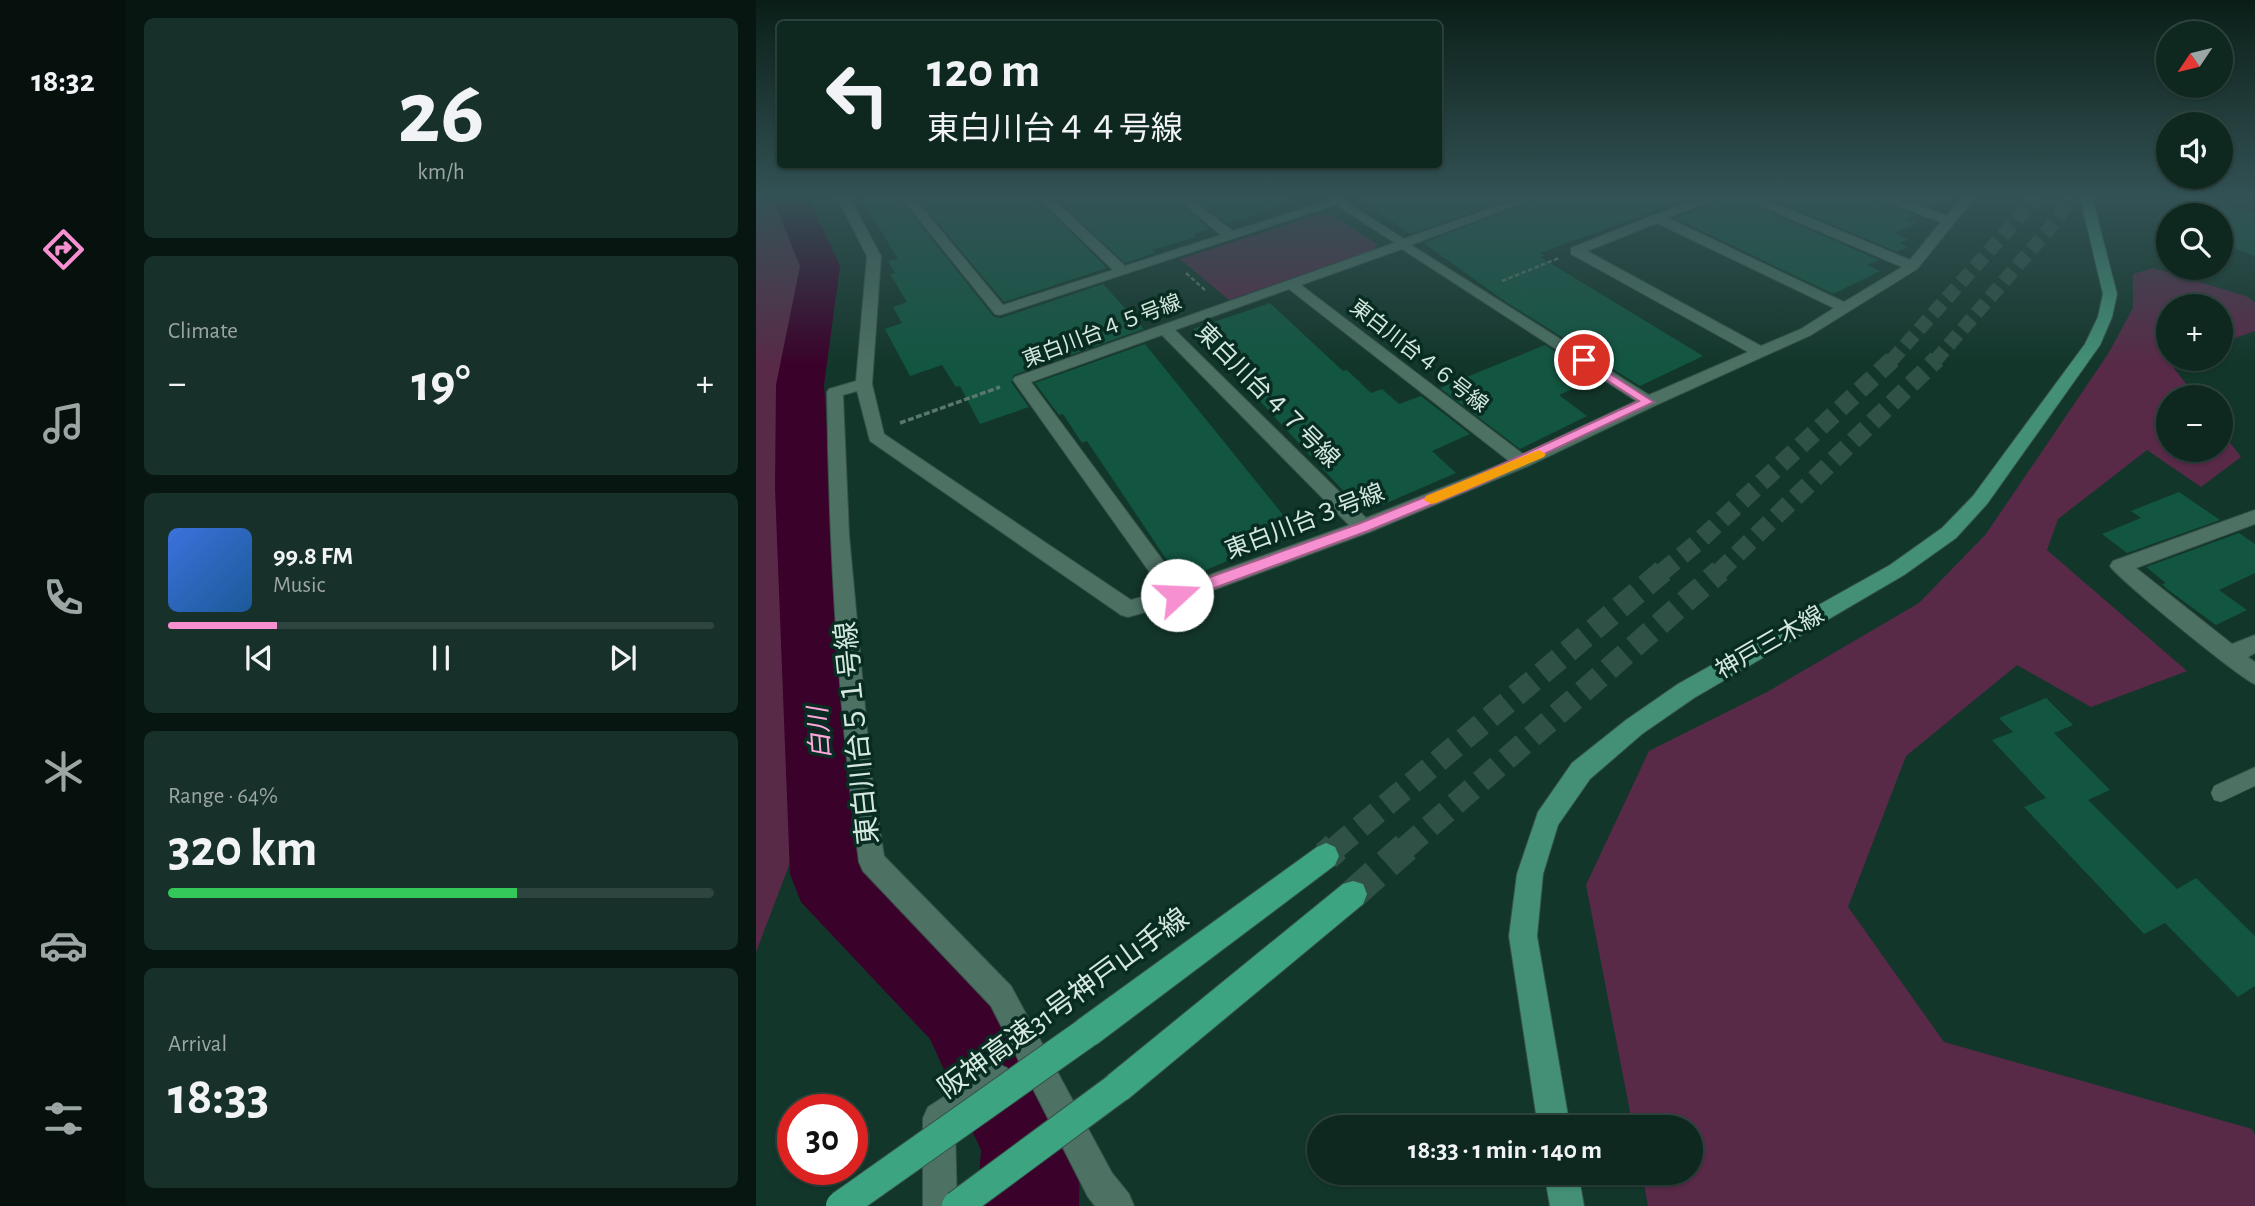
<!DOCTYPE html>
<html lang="en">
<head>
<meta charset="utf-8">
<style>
  :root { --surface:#0e2820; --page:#173029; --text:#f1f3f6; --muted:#9ba6a5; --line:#2e443e; --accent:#f690d0 }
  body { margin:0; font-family:"Alegreya Sans","Noto Sans JP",sans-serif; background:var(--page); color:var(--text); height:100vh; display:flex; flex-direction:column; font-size:26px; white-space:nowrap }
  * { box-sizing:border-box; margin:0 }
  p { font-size:23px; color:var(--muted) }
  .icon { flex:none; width:38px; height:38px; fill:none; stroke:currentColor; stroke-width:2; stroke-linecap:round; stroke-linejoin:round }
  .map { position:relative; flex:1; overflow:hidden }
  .side { display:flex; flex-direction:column; gap:18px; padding:18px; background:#081612; width:630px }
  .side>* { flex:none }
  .top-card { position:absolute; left:21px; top:21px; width:665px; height:147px; border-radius:7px; box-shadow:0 2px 5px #0004,0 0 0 2px var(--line); background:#0e2820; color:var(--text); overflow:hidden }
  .needle { width:46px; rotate:235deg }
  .controls { position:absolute; left:1400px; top:21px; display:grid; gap:14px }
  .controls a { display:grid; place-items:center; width:77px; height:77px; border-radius:50%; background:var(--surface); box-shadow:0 2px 5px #0004,0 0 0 2px var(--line); font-size:35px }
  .speed { position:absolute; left:21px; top:1094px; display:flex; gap:14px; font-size:35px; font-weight:700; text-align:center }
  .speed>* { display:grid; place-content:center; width:91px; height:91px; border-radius:50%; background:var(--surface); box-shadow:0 2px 5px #0004,0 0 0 2px var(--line); line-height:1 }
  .speed .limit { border:10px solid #d22; background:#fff; color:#111 }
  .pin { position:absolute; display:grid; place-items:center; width:60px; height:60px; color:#fff; margin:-30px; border:4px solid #fff; border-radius:50%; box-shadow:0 2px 7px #0007 }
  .me { position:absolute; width:77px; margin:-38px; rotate:70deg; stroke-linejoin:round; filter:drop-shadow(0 0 5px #0008) }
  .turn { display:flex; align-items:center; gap:24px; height:147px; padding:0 35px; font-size:32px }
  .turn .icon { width:91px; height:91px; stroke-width:2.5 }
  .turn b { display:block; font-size:49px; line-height:60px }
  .big { font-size:52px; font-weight:600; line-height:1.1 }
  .side .card { flex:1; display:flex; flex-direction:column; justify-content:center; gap:10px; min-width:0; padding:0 24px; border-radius:10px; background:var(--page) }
  .side .dial { align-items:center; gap:0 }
  .dial b { font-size:91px; line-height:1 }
  .song { display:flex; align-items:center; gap:21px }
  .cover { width:84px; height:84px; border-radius:10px; background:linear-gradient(135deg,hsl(220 70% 55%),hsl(210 70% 35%)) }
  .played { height:7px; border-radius:4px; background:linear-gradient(90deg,var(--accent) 20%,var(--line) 20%) }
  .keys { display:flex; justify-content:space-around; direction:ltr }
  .heat { display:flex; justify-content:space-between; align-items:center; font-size:38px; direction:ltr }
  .charge { height:10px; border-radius:5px; background:linear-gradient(90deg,#34c759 64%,var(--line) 0) }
  .trip { position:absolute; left:551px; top:1115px; width:396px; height:70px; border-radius:35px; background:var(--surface); box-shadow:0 2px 5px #0004,0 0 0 2px var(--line); font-weight:600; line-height:70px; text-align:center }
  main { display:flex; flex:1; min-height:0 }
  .dock { display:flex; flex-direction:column; width:126px; justify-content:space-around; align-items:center; background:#06100d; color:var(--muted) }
  .dock .icon { width:49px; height:49px }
  .dock .current { color:var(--accent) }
  .dock b { font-size:32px; color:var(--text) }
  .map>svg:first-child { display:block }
  .green { fill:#582a48 }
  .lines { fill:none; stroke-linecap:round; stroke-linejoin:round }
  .river { fill:#3a012a; fill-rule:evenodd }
  .building { fill:#125641 }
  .highway-tunnel-far3 { stroke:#305145; stroke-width:14; stroke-dasharray:14 7; stroke-linecap:butt }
  .highway-tunnel-far2 { stroke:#305145; stroke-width:18; stroke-dasharray:18 9; stroke-linecap:butt }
  .highway-tunnel-far1 { stroke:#305145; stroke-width:23; stroke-dasharray:23 11; stroke-linecap:butt }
  .highway-tunnel { stroke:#305145; stroke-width:30; stroke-dasharray:30 15; stroke-linecap:butt }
  .lane-casing { stroke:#375248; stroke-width:1 }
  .street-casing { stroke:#375248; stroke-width:2 }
  .secondary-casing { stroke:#375248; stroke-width:2 }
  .primary-casing { stroke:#375248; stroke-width:2 }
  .highway-casing { stroke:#375248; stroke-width:2 }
  .path-far1 { stroke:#59776c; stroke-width:2.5; stroke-dasharray:4.5 2.5; stroke-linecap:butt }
  .path { stroke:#59776c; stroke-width:3.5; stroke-dasharray:6 2.5; stroke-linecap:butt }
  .lane { fill:#4d7163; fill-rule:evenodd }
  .street { fill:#4d7163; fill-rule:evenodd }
  .secondary { fill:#4d7163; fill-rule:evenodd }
  .primary { fill:#439076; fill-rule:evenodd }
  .highway { fill:#3da482; fill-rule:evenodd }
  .highway-bridge-casing { stroke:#375248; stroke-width:32; stroke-linecap:butt }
  .highway-bridge { stroke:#3da482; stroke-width:30 }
  .route { fill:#f690d0; stroke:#a05e87; stroke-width:2 }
  .slow { fill:#f59e0b }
  .labels { text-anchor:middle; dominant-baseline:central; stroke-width:7; stroke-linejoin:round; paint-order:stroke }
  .far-street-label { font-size:21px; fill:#d5e8df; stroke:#082c21 }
  .street-label { font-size:24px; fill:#d5e8df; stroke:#082c21 }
  .water-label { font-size:26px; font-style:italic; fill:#ffa7dd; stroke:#082c21 }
  .near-street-label { font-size:28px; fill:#d5e8df; stroke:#082c21 }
</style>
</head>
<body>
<main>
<nav class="dock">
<b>18:32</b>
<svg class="icon current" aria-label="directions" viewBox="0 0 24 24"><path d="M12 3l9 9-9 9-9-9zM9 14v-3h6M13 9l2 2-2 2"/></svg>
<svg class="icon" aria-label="music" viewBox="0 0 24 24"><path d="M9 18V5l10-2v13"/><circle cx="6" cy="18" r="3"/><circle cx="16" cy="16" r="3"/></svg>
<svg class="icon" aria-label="phone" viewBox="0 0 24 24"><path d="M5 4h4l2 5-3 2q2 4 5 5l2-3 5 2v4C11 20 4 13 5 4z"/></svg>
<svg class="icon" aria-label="climate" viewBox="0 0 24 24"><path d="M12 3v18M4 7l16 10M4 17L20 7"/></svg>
<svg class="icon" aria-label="car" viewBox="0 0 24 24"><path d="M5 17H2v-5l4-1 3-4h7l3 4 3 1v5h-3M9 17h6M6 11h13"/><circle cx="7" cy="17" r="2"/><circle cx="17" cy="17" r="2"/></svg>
<svg class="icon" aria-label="filters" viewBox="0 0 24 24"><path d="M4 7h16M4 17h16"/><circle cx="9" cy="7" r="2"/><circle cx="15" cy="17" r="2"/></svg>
</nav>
<section class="side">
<div class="card dial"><b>26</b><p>km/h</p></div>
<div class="card"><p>Climate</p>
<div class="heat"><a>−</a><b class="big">19°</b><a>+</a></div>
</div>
<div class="card">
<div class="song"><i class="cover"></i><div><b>99.8 FM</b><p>Music</p></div></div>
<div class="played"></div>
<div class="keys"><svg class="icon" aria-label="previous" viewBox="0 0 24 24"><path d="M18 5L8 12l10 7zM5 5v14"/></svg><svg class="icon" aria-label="pause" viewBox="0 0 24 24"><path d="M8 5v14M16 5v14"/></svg><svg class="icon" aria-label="next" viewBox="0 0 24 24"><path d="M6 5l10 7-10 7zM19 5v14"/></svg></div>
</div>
<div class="card"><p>Range · 64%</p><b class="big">320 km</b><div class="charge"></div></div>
<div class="card"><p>Arrival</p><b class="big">18:33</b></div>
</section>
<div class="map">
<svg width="1499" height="1206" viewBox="0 0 1499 1206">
  <rect width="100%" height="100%" fill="#13362a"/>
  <path class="green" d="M 0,197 L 20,197 L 55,273 L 39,342 L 21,385 L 48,826 L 0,952 Z
    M 563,214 L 577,215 L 621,244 L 617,250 L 473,300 L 424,259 Z
    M 1397,268 L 1490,296 L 1499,302 L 1499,331 L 1465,343 L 1465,306 L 1412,306 L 1412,359 L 1423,359 L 1414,363 L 1440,397 L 1412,397 L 1412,450 L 1465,450 L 1465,431 L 1485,457 L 1445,487 L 1391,450 L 1302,519 L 1291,550 L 1431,671 L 1335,707 L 1261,665 L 1150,756 L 1092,907 L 1188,1042 L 1496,1129 L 1499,1135 L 1499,1206 L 892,1206 L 886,1173 L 934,1172 L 934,1127 L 877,1127 L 830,885 L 893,751 L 1011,692 L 1163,603 L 1230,534 L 1352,354 L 1377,308 L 1377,274 Z"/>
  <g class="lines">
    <path class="river" d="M 16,197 L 52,197 L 84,266 L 68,385 L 75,488 L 113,856 L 238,975 L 310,1112 L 324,1147 L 323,1206 L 221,1206 L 225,1150 L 174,1039 L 45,902 L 34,874 L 19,488 L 20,385 L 44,266 Z"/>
  </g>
  <path class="building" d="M 104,197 L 142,197 L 238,317 L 245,318 L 347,284 L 388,329 L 258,375 L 255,382 L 273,407 L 224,424 L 204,386 L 200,387 L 186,365 L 154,376 L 129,329 L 146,323 L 137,307 L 151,302 L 134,274 L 139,273 L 132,261 L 142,259 Z
    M 160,197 L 280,197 L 351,268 L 248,302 Z
    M 298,197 L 417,197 L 453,229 L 437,234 L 440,237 L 396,250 L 399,253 L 369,263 Z
    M 436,197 L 534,197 L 535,203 L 471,223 Z
    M 598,197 L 759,197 L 655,234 Z
    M 785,197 L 938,197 L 784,253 L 789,256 L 784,257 L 947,356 L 884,386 L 750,302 L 668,243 Z
    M 963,197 L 986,197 L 990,202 L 1123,260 L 1111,265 L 1124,271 L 1077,294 L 919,218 L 959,202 Z
    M 1010,197 L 1120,197 L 1124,202 L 1159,215 L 1151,219 L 1161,223 L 1139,233 L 1152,239 L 1144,243 L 1152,247 L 1141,252 Z
    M 1145,197 L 1201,197 L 1176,208 Z
    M 1465,206 L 1499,211 L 1499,256 L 1465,243 Z
    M 514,303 L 587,371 L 591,370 L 615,393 L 626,389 L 643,404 L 665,396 L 714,434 L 676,451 L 700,473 L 619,508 L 616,505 L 605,510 L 437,329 Z
    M 389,344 L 540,531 L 425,581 L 331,441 L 326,443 L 307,414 L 303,415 L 279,383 Z
    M 789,345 L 840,378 L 803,395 L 831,416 L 764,449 L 684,388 Z
    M 1423,492 L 1464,520 L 1371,553 L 1346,534 L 1385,518 L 1375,511 Z
    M 1483,533 L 1499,544 L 1499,573 L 1463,590 L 1491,610 L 1460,625 L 1411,589 L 1406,584 L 1410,583 L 1390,567 Z
    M 1290,698 L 1317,725 L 1298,733 L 1354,790 L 1332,800 L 1421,889 L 1440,878 L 1499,936 L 1499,986 L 1482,997 L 1409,923 L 1388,934 L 1268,807 L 1290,798 L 1236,740 L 1257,732 L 1243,718 Z"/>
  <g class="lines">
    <path class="highway-tunnel-far3" d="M 1135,361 L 1281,197
      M 1179,361 L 1300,221 L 1315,197"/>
    <path class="highway-tunnel-far2" d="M 905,573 L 941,543 L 1137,359
      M 962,573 L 1181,359"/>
    <path class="highway-tunnel-far1" d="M 578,849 L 907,571
      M 648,849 L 964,571"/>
    <path class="highway-tunnel" d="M 570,856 L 580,847
      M 597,894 L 650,847"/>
    <defs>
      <path id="lane" d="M 1499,767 L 1499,786 L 1465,802 L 1458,800 L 1455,793 L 1458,786 Z"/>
      <path id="street" d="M 81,197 L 93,197 L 125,256 L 116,384 L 128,434 L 375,600 L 407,591 L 257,380 L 259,377 L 647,240 L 893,395 L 992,352 L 815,254 L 815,248 L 944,197 L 960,197 L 958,200 L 912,218 L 1088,302 L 1146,267 L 991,200 L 989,197 L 1004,197 L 1154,260 L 1185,222 L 1125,200 L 1123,197 L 1139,197 L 1191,216 L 1207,197 L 1219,197 L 1161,269 L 1055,335 L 898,406 L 772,466 L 614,532 L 428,601 L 372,617 L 365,615 L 114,441 L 101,391 L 87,395 L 93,535 L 115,772 L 128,856 L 255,986 L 356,1173 L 373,1194 L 378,1206 L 339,1206 L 332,1197 L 235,1006 L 107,871 L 103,862 C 82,706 73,549 71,392 L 73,389 L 100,381 L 111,256 ZM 901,223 L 1078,308 L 1045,329 L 1005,346 L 831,251 ZM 646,249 L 880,401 L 767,454 L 545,285 ZM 533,289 L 753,461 L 610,518 L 419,330 ZM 406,335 L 593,525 L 425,585 L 275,382 Z
        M 145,197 L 157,197 L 247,305 L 357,270 L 282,197 L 295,197 L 369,266 L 465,235 L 419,197 L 432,197 L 477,231 L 578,199 L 588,202 L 244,315 L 239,314 Z
        M 1499,510 L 1499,524 L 1380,568 L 1476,644 L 1499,635 L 1499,653 L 1492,657 L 1499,662 L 1499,684 C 1486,680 1361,578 1354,566 L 1357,561 Z
        M 240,1063 L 251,1068 L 256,1079 L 251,1090 L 199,1126 L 201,1206 L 167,1206 L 167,1118 L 172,1107 Z"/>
      <path id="secondary" d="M 568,197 L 582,197 L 648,239 L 766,197 L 782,197 L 647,248 Z"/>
      <path id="primary" d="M 1324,197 L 1336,197 L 1361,294 L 1356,317 L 1344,345 L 1231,504 L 1200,538 L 1148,575 L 938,698 L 886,734 L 834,779 L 802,825 L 787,874 L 781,936 L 814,1127 L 782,1127 L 753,936 L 761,874 L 782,812 L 816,763 L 870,720 L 922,684 L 1134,565 L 1186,528 L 1217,496 L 1329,344 L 1342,317 L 1347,294 Z
        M 788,1172 L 822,1172 L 828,1206 L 794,1206 Z"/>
      <path id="highway" d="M 570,843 L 579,847 L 583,856 L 579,865 L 341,1044 L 330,1048 L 319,1044 L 315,1033 L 319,1022 L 561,847 Z
        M 597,881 L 607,884 L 611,894 L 607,904 L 372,1099 L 361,1104 L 350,1099 L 345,1088 L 350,1077 L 587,884 Z"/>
    </defs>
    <use href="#lane" class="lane-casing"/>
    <use href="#street" class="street-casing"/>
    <use href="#secondary" class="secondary-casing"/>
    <use href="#primary" class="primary-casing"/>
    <use href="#highway" class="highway-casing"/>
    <path class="path-far1" d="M 430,273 L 450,291
      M 746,281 L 803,258"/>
    <path class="path" d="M 144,423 L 244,387"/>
    <use href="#lane" class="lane"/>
    <use href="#street" class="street"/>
    <use href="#secondary" class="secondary"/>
    <use href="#primary" class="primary"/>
    <use href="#highway" class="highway"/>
    <defs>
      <path id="highway-bridge" d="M 85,1206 L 330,1033
        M 201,1206 L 361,1088"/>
    </defs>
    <use href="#highway-bridge" class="highway-bridge-casing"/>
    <use href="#highway-bridge" class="highway-bridge"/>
  </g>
  <linearGradient id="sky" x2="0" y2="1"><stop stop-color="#0a1e17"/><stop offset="0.54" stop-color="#335255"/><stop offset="1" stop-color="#335255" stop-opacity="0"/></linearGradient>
  <rect width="1499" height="365" fill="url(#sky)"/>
  <path class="route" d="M 828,357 L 898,402 L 725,484 L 612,531 L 426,600 L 415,600 L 413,595 L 415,591 L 602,524 L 716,478 L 883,401 L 824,363 L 822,360 Z"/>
  <path class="slow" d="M 783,450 L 790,454 L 788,457 L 680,503 L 675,504 L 668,500 L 670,496 Z"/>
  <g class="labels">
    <g class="far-street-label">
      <text transform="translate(346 331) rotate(-21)">東白川台４５号線</text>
      <text transform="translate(663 356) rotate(38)">東白川台４６号線</text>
    </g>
    <g class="street-label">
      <text transform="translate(511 396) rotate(45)">東白川台４７号線</text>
      <text transform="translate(549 522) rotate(-21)">東白川台３号線</text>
      <text transform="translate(1014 643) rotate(-30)">神戸三木線</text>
    </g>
    <g class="water-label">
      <text transform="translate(64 733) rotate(-94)">白川</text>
    </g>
    <g class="near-street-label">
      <text transform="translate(102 733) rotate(-96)">東白川台５１号線</text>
      <text transform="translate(308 1004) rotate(-36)">阪神高速31号神戸山手線</text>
    </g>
  </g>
</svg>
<div class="controls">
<a><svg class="needle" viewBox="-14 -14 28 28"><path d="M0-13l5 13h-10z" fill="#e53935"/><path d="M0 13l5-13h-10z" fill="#9ba6a5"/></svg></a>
<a><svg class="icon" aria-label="sound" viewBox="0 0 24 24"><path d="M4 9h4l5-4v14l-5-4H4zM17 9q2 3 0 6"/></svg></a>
<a><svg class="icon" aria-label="search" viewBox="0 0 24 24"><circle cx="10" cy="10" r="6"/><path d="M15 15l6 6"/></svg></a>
<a>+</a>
<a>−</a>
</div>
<div class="speed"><div class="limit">30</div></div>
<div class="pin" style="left:828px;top:360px;background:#d93025"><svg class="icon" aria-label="arrive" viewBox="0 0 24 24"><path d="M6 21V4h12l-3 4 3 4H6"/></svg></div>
<svg class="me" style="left:421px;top:595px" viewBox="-20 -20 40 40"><circle r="19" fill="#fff"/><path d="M0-13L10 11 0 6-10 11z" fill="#f690d0"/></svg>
<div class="trip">18:33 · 1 min · 140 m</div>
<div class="top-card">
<div class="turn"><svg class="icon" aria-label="left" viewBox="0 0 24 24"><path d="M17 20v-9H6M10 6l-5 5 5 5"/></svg><div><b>120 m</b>東白川台４４号線</div></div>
</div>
</div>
</main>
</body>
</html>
